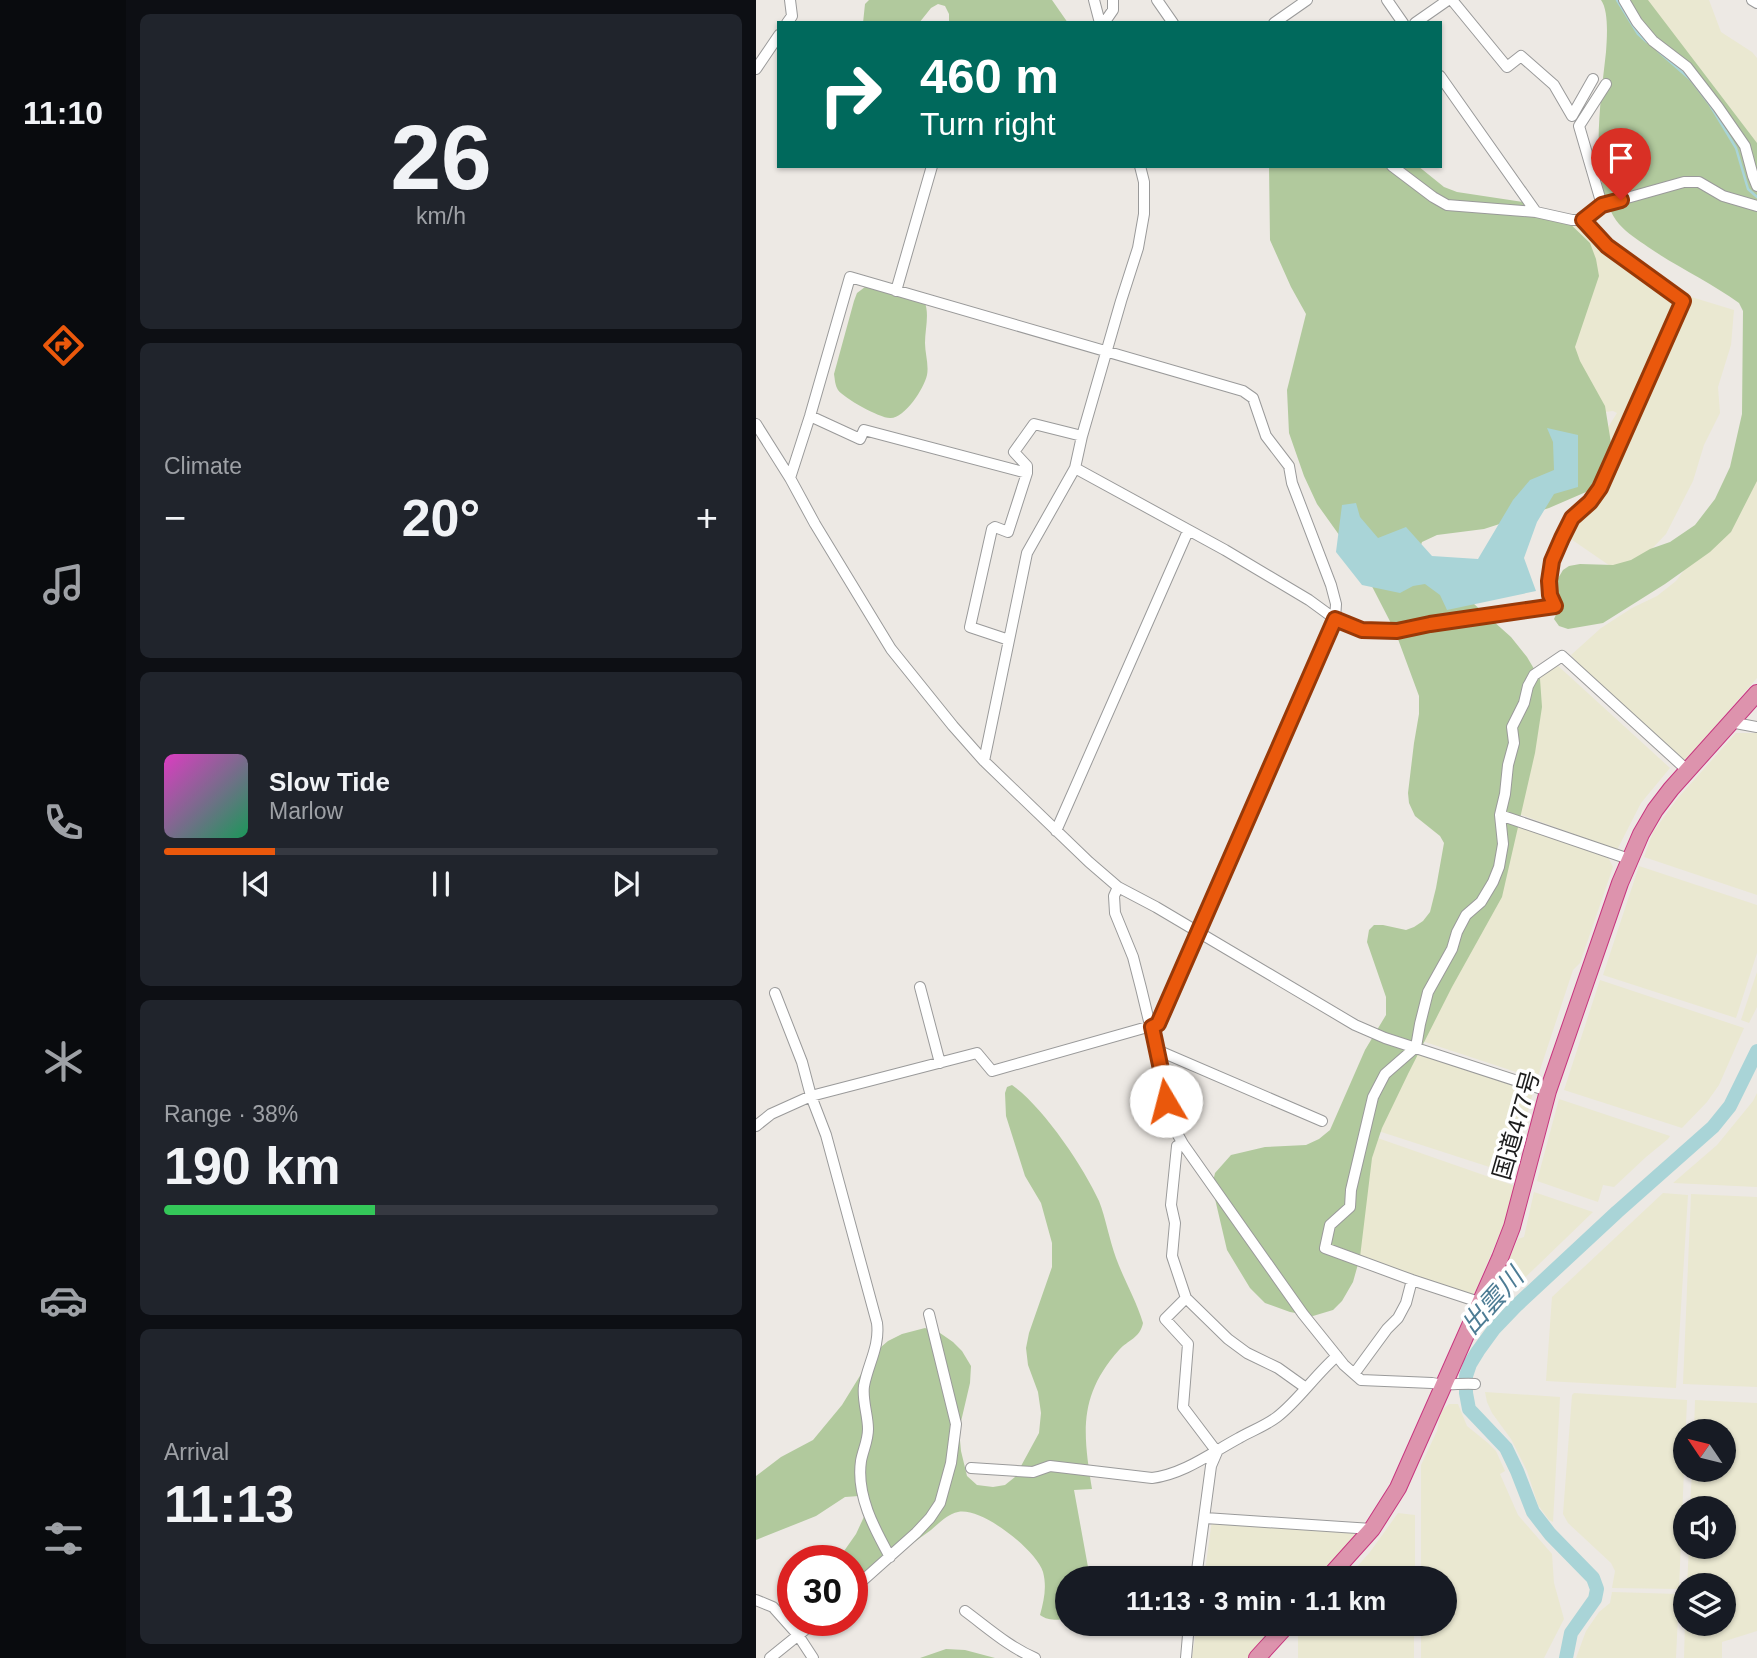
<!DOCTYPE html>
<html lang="en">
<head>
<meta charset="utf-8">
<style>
  :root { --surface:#171b24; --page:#20242c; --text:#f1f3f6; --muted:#9ea1a6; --line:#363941; --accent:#ea580c }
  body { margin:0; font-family:Helvetica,"Noto Sans JP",sans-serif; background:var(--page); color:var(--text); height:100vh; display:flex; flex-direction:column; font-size:26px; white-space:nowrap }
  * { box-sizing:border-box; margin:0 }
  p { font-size:23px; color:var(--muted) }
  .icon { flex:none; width:38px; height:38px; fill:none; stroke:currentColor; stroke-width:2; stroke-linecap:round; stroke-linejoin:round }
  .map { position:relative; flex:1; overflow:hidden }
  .panel { display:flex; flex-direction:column; gap:14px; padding:14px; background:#0d0f14; width:630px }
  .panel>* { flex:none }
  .top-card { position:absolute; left:21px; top:21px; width:665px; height:147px; border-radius:0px; box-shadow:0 2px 5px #0004; background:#00695c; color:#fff; overflow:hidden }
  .needle { width:46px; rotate:305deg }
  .buttons { position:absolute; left:917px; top:1419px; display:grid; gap:14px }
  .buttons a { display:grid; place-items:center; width:63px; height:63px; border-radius:50%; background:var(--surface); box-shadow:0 2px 5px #0004; font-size:35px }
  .speed { position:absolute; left:21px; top:1545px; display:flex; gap:14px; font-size:35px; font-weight:700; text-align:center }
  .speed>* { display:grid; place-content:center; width:91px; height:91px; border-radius:50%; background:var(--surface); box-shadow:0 2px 5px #0004; line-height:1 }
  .speed .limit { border:10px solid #d22; background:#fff; color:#111 }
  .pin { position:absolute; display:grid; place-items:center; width:60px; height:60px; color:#fff; margin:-72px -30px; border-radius:50% 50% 50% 0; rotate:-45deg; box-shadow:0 0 7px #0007 }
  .pin .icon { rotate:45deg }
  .me { position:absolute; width:77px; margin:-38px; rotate:352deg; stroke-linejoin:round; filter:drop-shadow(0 0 5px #0008) }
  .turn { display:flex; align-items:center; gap:24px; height:147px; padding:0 28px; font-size:32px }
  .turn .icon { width:91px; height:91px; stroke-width:2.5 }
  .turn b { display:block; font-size:49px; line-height:60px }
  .big { font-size:52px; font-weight:600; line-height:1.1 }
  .panel .widget { flex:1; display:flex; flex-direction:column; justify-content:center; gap:10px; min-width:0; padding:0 24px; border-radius:10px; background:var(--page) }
  .panel .dial { align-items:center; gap:0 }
  .dial b { font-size:91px; line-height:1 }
  .song { display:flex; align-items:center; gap:21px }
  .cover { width:84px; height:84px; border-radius:10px; background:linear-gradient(135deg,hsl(310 70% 55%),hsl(150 70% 35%)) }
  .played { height:7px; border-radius:4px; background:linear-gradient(90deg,var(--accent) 20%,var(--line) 20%) }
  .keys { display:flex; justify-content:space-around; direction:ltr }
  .heat { display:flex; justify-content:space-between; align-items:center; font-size:38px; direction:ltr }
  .charge { height:10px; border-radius:5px; background:linear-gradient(90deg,#34c759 38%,var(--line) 0) }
  .trip { position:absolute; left:299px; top:1566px; width:402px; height:70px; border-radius:35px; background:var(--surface); box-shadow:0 2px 5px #0004; font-weight:600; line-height:70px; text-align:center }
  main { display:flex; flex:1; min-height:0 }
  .tabs { display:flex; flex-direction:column; width:126px; justify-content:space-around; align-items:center; background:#090b0e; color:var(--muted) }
  .tabs .icon { width:49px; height:49px }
  .tabs .selected { color:var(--accent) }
  .tabs b { font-size:32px; color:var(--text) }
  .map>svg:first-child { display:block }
  .farmland { fill:#eae8d1 }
  .forest { fill:#b1c99d }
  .water { fill:#a9d4d7 }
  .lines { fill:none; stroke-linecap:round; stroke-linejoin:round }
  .stream { stroke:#a9d4d7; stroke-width:2.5 }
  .river { stroke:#a9d4d7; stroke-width:14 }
  .minor-casing { stroke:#9a9a9a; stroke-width:12 }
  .highway-casing { stroke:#c7367f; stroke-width:18 }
  .minor { stroke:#fff; stroke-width:10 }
  .highway { stroke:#dd93ad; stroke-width:16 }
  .route-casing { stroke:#983908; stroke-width:18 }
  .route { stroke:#ea580c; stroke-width:12 }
  .labels { text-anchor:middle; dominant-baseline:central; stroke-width:7; stroke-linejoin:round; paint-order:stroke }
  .street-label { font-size:24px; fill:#1d1d1d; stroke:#fff }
  .water-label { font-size:26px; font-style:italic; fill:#4d7c94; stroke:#fff }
</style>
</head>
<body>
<main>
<nav class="tabs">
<b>11:10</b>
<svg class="icon selected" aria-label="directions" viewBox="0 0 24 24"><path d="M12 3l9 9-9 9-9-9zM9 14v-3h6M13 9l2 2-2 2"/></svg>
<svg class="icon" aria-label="music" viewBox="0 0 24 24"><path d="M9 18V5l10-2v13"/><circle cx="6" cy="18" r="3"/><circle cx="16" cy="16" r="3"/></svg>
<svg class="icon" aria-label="phone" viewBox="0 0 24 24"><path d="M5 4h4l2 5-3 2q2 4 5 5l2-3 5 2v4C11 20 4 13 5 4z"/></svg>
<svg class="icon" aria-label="climate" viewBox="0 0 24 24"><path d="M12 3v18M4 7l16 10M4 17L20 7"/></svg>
<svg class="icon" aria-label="car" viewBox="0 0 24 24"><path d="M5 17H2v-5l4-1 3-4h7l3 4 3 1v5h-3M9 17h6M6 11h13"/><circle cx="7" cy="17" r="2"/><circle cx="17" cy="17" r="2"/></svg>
<svg class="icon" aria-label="filters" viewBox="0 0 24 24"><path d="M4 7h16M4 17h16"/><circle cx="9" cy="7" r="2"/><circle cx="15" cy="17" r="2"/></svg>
</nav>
<section class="panel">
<div class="widget dial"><b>26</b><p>km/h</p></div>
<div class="widget"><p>Climate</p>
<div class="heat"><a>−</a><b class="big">20°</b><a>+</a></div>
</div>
<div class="widget">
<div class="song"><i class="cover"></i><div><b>Slow Tide</b><p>Marlow</p></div></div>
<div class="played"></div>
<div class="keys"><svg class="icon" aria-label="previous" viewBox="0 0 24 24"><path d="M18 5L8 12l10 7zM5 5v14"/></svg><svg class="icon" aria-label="pause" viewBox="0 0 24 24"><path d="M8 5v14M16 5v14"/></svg><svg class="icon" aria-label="next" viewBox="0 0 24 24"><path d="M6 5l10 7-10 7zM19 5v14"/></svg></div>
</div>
<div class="widget"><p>Range · 38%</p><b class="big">190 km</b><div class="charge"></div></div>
<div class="widget"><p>Arrival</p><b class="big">11:13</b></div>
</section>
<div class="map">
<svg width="1001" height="1658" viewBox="0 0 1001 1658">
  <rect width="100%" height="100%" fill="#ede9e4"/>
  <path class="farmland" d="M 872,0 L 953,0 L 965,32 L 996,52 L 1001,58 L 1001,180 Z
    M 826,224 L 855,254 L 890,281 L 921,300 L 923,303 L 841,480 L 844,440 L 861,413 L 857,411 L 833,414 L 811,410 L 810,225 Z
    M 932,296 L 978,310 L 975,345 L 962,387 L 964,413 L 948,445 L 937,481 L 910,534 L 887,558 L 860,570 L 812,537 L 824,515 L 843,496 Z
    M 1001,455 L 1001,678 L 930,760 L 925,759 L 829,672 L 815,655 L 845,628 L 876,608 L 901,596 L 920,581 L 938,557 Z
    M 800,664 L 914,768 L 885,803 L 861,850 L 747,808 L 776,686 L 785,673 Z
    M 980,733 L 1001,733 L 1001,895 L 888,857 L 897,832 L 921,799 Z
    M 757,824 L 852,857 L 857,867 L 824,963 L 817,970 L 781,1079 L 666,1041 Z
    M 883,866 L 1001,905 L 1001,953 L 980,1018 L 847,975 Z
    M 1001,972 L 1001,1007 L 993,1023 L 985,1020 Z
    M 844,980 L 988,1028 L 963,1085 L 951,1102 L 926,1128 L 808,1090 Z
    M 660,1053 L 778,1089 L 755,1174 L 613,1128 Z
    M 1001,1093 L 1001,1187 L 917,1183 L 961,1145 L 997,1101 Z
    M 803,1099 L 914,1136 L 912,1139 L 890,1157 L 858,1187 L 847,1185 L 842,1202 L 781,1181 Z
    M 613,1135 L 759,1186 L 752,1214 L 717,1297 L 574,1248 Z
    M 778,1192 L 837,1212 L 750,1296 L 738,1292 L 762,1239 L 768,1237 Z
    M 907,1193 L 932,1195 L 920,1388 L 790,1381 L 796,1297 Z
    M 935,1194 L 1001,1197 L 1001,1387 L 927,1384 Z
    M 729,1392 L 804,1397 L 797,1522 L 793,1520 L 782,1505 L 771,1471 L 755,1439 L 736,1413 L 731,1402 Z
    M 818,1393 L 931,1400 L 923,1589 L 856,1588 L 859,1571 L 855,1563 L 812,1523 L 807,1514 L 816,1395 Z
    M 939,1400 L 1001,1403 L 1001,1631 L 966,1642 L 966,1658 L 928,1658 L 929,1622 L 929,1624 L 968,1624 L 968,1586 L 931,1585 L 933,1547 L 968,1547 L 968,1508 L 934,1508 L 936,1470 L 968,1470 L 968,1432 L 938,1431 Z
    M 693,1404 L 702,1404 L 711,1426 L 732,1443 L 740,1451 L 749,1471 L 744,1474 L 762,1515 L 796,1554 L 798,1583 L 808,1619 L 788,1658 L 665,1658 L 665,1624 L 690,1624 L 690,1578 L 665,1578 L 665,1465 L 681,1431 L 685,1411 Z
    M 642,1513 L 659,1515 L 659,1578 L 591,1578 L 614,1552 Z
    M 456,1520 L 601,1530 L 602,1534 L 562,1578 L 448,1578 Z
    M 856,1592 L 923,1594 L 920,1658 L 820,1658 L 830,1631 L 843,1612 L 854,1603 Z
    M 441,1624 L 522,1624 L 493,1658 L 436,1658 Z
    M 550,1624 L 658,1624 L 658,1658 L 542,1658 L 542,1634 Z"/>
  <path class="forest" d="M 113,0 L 296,0 L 312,23 L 193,23 L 193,14 L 189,6 L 182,4 L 175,8 L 163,23 L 107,23 L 109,4 Z
    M 845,0 L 892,0 L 1001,143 L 1001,481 L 975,532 L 954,552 L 909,584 L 847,623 L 812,629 L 803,626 L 798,619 L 803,608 L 801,580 L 807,570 L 813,566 L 824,564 L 857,565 L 875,560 L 894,549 L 914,542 L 939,525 L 959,499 L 974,467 L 986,414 L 987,311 L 983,303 C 954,282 921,267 892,247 C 882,240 871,233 863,224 C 831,184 845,99 850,52 C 851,38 853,11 845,0 Z
    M 513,166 L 662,166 L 688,187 L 701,192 L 767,202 L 790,210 L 808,218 L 834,243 L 840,259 L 843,276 L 819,347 L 824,361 L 849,406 L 855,443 L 854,469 L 837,489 L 793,508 L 728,529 L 681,535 L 666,542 L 662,554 L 755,637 L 771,657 L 784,679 L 786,707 L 779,753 L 746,897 L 696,987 L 652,1074 L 626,1128 L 616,1158 L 604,1257 L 597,1282 L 586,1301 L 577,1310 L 557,1316 L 534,1312 L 509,1303 L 494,1288 L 471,1250 L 456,1186 L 459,1173 L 475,1155 L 509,1147 L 550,1145 L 563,1139 L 574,1130 L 609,1050 L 630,1015 L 630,997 L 611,942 L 613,930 L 618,925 L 627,925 L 650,930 L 658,927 L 667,921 L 674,912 L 680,888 L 688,843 L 684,836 L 659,816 L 653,803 L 652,793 L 658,743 L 663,714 L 663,696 L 639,631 L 606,567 L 561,504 L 548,476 L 533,433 L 531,390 L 550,314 L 535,287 L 514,240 Z
    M 109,287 L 168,300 C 174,314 169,328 169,343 C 169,353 173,365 171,375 C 168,389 148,419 134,418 C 123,418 88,398 82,390 C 79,385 79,380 78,374 L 98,301 L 101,293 Z
    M 256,1085 C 287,1107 327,1166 343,1201 C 350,1219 353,1239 360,1258 C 368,1280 380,1300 387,1323 C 384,1338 372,1340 363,1350 C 322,1396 327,1433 336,1489 L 318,1490 L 334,1578 L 312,1578 L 311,1619 C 302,1620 292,1621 284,1615 C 288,1600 291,1587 287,1572 C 280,1550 226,1507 202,1512 C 192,1514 183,1523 175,1530 C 156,1543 118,1574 96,1576 L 96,1561 L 81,1561 L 100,1534 L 113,1506 L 103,1496 L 89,1497 L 60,1516 L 0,1540 L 0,1476 L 25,1457 L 57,1440 L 86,1405 L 118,1353 L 132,1341 L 146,1334 L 169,1328 L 184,1333 L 197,1342 L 206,1351 L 215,1366 L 214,1383 L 203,1430 L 205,1451 L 211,1476 L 221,1485 L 237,1487 L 249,1485 L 259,1477 L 283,1433 L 285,1413 L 282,1392 L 272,1365 L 270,1348 L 273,1333 L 296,1267 L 296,1243 L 285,1203 L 269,1176 L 250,1116 L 249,1093 L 251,1087 Z
    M 190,1649 L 209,1650 L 239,1658 L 164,1658 Z"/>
  <path class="water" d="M 791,428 L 822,435 L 822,487 L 798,494 L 781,522 L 768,558 L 780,591 L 691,610 L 684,595 L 669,584 L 657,586 L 644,593 L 606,585 L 580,552 L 586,505 L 600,503 L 604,517 L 622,538 L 650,527 L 676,556 L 722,559 L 757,500 L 774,480 L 798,470 L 797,442 Z"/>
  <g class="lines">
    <path class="stream" d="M 861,0 L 882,34 L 891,42
      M 902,51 L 935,80 L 954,105 L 980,148 L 992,189 L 1001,197"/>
    <path class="river" d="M 810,1658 L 815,1633 L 839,1599 L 841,1589 L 837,1578 L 794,1534 L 777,1512 L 761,1471 L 750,1448 L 713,1409 L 710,1393 L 710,1376 L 714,1364 L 722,1351 L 738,1329 L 761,1305 L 861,1212 L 957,1127 L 974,1106 L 1001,1051"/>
    <defs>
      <path id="minor" d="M 338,0 L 344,23
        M 401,0 L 417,23
        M 631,0 L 647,23
        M 696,0 L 751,67 L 765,56 L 798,85 L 816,116 L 837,79
        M 868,0 L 881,22 L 897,41 L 931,67 L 962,107 L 989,146 L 997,176 L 1001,186
        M 996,0 L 1001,3
        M 31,23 L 36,16 L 34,0
        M 348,23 L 357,10 L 357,0
        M 518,23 L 551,0
        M 659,23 L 692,0
        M 0,69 L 23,35
        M 684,76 L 780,212
        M 636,166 L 677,197 L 691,205 L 780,212 L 816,220 L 827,220 L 846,205 L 928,182 L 943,182 L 967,196 L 1001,206
        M 846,205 L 823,126 L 850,84
        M 140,291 L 176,166
        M 54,416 L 104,439 L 108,430 L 271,473
        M 0,424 L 34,478 L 59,524 L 135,649 L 197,726 L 228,761 L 333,862 L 362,887 L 358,896 L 359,913 L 377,957 L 385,988 L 407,1079 L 410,1101 L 422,1135 L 427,1144 L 547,1314 L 588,1365 L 605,1380 L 676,1383 C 690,1386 704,1383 719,1384
        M 319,468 L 469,550 L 553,600 L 579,619 L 606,630 L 641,631 L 675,624 L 799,606 L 794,595 L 793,581 L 796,561 L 806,538 L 816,518 L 834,502 L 844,488 L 927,301 L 851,246 L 827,220
        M 253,640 L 214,627 L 236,529 L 239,527 L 252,532 L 271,473 L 271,466 L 258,452 L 278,424 L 326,436
        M 974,722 L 1001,727
        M 228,761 L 271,553 L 319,468 L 326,436 L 365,301 L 382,248 L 388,214 L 388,182 L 384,166
        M 744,815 L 873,859
        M 300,831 L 432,531
        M 362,887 L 400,907 L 599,1025 L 629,1038 L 792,1091
        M 164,987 L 184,1063
        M 19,993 L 46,1062 L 55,1096 L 70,1135 L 121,1323 C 124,1346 112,1364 108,1386 C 106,1400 112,1415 112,1429 C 112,1441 107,1450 105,1461 C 100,1495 118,1528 134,1557
        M 401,1050 L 566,1121
        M 0,1126 L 15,1114 L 55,1096 L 221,1053 L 236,1071 L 402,1024 L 579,619 L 580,604 L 575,585 L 536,483 L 533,466 L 510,436 L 497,398 L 487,391 L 94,277 L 54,416 L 34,478
        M 427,1144 L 421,1146 L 415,1205 L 419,1223 L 416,1256 L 430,1298 L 472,1339 L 491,1353 L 522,1368 L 550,1388
        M 430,1298 L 409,1319 L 432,1344 L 427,1407 L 461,1452
        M 723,1302 L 656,1280 L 569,1248 L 574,1225 L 594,1207 L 595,1190 L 617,1097 L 629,1074 L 660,1047 L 664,1024 L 672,992 L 696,949 L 701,932 L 710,915 L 725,902 L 737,882 L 743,867 L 747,844 L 744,815 L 749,794 L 752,765 L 758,743 L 756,727 L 768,703 L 772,686 L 778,675 L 806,656 L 931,770
        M 598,1374 L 631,1329 L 642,1318 L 650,1303 L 656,1280
        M 215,1468 L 277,1472 L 294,1466 L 396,1478 C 428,1474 455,1453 483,1438 C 495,1431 509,1426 521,1417 C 542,1401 560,1374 581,1356
        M 449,1518 L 616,1529
        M 440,1578 L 455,1466 L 461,1452
        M 96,1590 L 160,1533 L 174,1518 L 184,1503 L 195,1463 L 200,1424 L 173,1314
        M 0,1600 L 17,1607 L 42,1635 L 57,1658
        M 209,1611 C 232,1628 253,1647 279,1658
        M 14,1658 L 61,1620
        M 430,1658 L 433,1624"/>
      <path id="highway" d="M 572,1578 L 616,1529 L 642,1488 L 744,1258 L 756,1227 L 792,1091 L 864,883 L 885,834 L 899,810 L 915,789 L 1001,693
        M 501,1658 L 532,1624"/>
    </defs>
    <use href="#minor" class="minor-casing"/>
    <use href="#highway" class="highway-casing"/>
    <use href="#minor" class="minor"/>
    <use href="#highway" class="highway"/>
  </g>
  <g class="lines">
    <defs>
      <path id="route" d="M 410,1101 L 407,1079 L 396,1027 L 402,1024 L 579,619 L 606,630 L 641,631 L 674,624 L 799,606 L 794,595 L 793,581 L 796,561 L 806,538 L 816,518 L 834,502 L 844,488 L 927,301 L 851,246 L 827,220 L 846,205 L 865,200"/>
    </defs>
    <use href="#route" class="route-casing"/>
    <use href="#route" class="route"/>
  </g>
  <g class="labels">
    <g class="street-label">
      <text transform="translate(760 1125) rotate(-74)">国道477号</text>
    </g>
    <g class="water-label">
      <text transform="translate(736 1301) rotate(-48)">出雲川</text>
    </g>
  </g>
</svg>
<div class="buttons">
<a><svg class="needle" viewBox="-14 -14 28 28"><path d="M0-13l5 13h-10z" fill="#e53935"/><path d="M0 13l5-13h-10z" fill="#9ea1a6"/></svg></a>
<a><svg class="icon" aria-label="sound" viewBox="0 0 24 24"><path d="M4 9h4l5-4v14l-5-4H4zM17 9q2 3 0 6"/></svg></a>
<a><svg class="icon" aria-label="layers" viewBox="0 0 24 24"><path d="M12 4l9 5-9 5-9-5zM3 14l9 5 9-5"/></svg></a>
</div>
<div class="speed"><div class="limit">30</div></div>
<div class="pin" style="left:865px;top:200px;background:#d93025"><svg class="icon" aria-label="arrive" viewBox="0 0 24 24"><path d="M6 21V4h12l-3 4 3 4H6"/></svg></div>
<svg class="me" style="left:410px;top:1101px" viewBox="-20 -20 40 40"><circle r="19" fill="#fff"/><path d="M0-13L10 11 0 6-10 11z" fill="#ea580c"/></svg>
<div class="trip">11:13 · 3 min · 1.1 km</div>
<div class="top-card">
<div class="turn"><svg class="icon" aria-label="right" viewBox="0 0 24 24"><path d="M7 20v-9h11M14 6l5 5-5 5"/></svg><div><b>460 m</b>Turn right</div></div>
</div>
</div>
</main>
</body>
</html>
